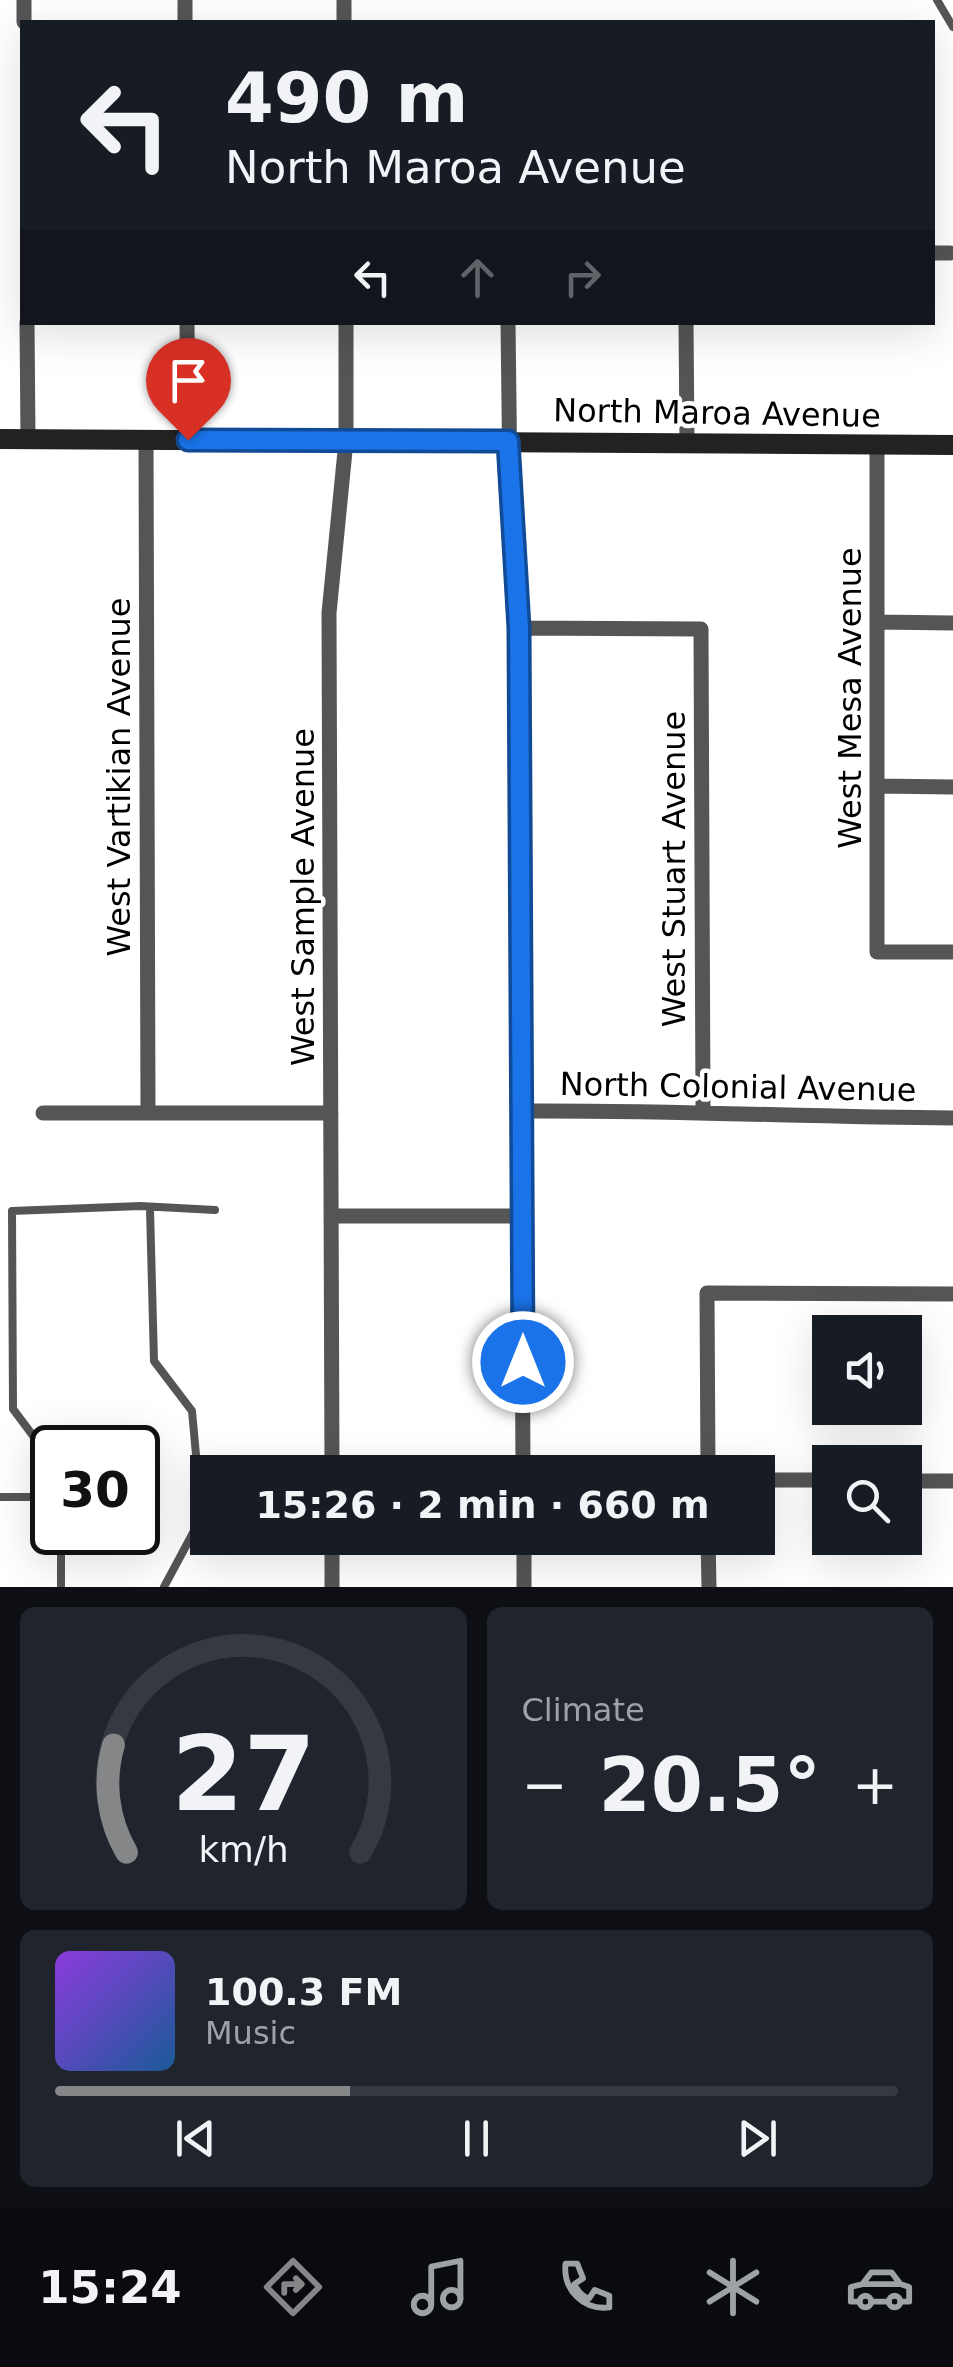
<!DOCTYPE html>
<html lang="en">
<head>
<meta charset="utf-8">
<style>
  :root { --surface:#171b24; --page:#20242c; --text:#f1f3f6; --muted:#9ea1a6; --line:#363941; --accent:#858687 }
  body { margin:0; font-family:"DejaVu Sans",sans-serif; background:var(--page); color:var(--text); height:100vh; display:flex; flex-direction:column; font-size:38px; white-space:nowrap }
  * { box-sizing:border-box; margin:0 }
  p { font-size:32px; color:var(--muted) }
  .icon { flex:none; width:55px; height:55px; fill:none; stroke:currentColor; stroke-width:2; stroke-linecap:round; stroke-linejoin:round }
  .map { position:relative; height:1587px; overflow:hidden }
  .sheet { display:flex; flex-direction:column; gap:20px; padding:20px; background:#0d0f14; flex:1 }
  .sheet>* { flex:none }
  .hud { position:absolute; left:20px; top:20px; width:915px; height:305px; border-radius:0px; box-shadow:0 10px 40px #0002; background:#171b24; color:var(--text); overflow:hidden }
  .buttons { position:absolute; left:812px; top:1315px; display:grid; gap:20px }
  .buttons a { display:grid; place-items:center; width:110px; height:110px; border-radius:0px; background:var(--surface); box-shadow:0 10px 40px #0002; font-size:50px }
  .speed { position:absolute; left:30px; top:1425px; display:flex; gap:20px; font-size:50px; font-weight:700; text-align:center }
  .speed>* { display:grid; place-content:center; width:130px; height:130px; border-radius:50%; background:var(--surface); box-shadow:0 10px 40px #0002; line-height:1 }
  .speed .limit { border:5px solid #111; border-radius:15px; background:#fff; color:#111 }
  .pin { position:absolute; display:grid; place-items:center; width:85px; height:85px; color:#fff; margin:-102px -42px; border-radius:50% 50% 50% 0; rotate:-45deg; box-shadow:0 0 10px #0007 }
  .pin .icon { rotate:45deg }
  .me { position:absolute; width:110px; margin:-55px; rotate:0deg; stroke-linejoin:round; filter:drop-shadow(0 0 8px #0008) }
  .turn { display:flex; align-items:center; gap:35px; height:210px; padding:0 40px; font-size:45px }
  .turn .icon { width:130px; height:130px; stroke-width:2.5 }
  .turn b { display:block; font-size:70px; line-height:85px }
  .lanes { display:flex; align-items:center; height:95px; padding:0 40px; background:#0003; justify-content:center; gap:50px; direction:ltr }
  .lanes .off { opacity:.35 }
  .big { font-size:75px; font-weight:700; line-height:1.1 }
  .sheet .card { flex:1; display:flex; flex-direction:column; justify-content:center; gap:15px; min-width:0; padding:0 35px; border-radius:15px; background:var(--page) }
  .sheet .dial { align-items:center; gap:0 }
  .dial svg { height:260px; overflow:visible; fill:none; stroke:var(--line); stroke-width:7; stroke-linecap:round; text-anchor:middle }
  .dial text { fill:var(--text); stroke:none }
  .song { display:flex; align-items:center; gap:30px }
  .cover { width:120px; height:120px; border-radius:15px; background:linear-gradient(135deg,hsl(270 70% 55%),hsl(210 70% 35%)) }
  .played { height:10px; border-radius:5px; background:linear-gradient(90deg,var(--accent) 35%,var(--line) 35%) }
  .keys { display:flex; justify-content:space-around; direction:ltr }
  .heat { display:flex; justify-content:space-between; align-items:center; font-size:55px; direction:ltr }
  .sheet .tiles { flex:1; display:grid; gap:20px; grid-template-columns:1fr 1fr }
  .card:last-child { grid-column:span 2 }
  .trip { position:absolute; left:190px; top:1455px; width:585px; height:100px; border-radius:0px; background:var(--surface); box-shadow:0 10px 40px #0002; font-weight:700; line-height:100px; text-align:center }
  .tabs { display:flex; height:160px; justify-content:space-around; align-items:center; background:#090b0e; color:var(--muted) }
  .tabs .icon { width:70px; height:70px }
  .tabs .on { color:var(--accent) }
  .tabs b { font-size:45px; color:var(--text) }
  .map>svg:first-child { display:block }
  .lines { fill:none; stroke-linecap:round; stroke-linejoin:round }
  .lane { stroke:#555; stroke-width:8 }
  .street { stroke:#555; stroke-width:15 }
  .secondary { stroke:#222; stroke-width:20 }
  .route-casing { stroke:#114b97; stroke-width:25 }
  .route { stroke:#1a73e8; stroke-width:18 }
  .labels { text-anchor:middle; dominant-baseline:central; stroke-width:9; stroke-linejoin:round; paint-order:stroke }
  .street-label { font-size:32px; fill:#000; stroke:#fff }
</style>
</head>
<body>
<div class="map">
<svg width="953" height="1587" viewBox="0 0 953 1587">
  <rect width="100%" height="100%" fill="#fff"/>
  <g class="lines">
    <path class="lane" d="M 937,0 L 953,27
      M 150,1209 L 154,1361 L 192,1411 L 199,1488 L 194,1531 L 164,1587
      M 52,1461 L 13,1409 L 12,1211 L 140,1206 L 215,1210
      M 0,1497 L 52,1497
      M 61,1532 L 61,1587"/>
    <path class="street" d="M 24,0 L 24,22
      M 185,0 L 185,22
      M 344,0 L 344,22
      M 932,253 L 950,253
      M 27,322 L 28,439
      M 187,322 L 188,440
      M 508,322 L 510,486 L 519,628 L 523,1472
      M 686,322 L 687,443
      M 146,441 L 148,1113
      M 877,445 L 877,952 L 953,952
      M 878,622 L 953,623
      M 519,628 L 701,629 L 703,1109
      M 878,786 L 953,787
      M 523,1111 C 667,1110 809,1117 953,1118
      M 43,1113 L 331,1113
      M 332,1216 L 522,1216
      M 332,1472 L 329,613 L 346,441 L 346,322
      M 708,1472 L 707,1293 L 953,1294
      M 758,1480 L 830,1480
      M 905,1481 L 953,1481
      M 332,1538 L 332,1587
      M 524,1538 L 524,1587
      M 708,1538 L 709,1587"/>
    <path class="secondary" d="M 0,439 L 953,445"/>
  </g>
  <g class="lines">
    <defs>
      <path id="route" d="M 188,440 L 508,441 L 519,628 L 523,1362"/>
    </defs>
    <use href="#route" class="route-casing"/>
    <use href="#route" class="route"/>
  </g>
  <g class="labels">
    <g class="street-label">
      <text transform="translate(717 413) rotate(1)">North Maroa Avenue</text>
      <text transform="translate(850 698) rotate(-90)">West Mesa Avenue</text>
      <text transform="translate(119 777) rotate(-90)">West Vartikian Avenue</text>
      <text transform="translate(674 869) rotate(-90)">West Stuart Avenue</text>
      <text transform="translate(303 897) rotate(-90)">West Sample Avenue</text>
      <text transform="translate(738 1087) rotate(1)">North Colonial Avenue</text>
    </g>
  </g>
</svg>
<div class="buttons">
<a><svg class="icon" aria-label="sound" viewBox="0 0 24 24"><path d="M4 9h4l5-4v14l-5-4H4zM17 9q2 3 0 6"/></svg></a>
<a><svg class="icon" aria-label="search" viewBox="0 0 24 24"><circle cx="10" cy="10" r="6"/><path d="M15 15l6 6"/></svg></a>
</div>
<div class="speed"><div class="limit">30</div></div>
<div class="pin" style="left:188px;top:440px;background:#d93025"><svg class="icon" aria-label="arrive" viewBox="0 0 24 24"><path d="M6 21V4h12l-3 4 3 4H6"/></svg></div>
<svg class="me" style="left:523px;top:1362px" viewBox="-20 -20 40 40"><circle r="17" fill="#1a73e8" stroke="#fff" stroke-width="3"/><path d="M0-11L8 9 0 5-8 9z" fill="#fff"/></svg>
<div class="trip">15:26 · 2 min · 660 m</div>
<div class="hud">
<div class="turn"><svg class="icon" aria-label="left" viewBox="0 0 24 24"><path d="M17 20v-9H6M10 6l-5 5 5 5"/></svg><div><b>490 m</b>North Maroa Avenue</div></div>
<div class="lanes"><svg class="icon" aria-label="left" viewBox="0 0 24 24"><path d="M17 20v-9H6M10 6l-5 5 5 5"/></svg><svg class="icon off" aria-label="ahead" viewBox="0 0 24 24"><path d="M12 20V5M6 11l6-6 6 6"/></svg><svg class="icon off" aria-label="right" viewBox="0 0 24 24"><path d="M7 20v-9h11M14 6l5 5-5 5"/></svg></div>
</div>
</div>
<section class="sheet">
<div class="tiles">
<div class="card dial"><svg viewBox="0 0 100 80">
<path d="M14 69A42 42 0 1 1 86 69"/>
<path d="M14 69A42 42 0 0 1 10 36" stroke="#858687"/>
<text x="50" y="56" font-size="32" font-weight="700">27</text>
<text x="50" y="72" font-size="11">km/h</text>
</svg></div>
<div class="card"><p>Climate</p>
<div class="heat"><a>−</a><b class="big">20.5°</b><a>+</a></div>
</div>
<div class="card">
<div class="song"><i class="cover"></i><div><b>100.3 FM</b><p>Music</p></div></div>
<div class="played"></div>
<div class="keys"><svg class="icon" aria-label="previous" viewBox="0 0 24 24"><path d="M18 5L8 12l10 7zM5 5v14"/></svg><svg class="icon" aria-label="pause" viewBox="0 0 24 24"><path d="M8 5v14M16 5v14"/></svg><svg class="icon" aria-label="next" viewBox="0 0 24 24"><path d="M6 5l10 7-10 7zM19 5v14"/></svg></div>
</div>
</div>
</section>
<nav class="tabs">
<b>15:24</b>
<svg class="icon on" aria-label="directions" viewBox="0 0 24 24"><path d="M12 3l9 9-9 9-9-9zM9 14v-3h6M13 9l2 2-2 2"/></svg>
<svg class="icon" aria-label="music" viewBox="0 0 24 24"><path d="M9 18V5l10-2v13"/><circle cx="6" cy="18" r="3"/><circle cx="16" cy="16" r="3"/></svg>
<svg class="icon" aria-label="phone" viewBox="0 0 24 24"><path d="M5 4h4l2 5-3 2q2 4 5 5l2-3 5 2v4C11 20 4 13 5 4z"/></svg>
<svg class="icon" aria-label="climate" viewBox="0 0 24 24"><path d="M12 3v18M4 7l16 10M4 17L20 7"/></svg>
<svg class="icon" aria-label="car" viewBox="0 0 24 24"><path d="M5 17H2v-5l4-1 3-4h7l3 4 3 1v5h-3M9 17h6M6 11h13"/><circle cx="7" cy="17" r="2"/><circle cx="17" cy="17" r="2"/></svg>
</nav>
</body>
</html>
